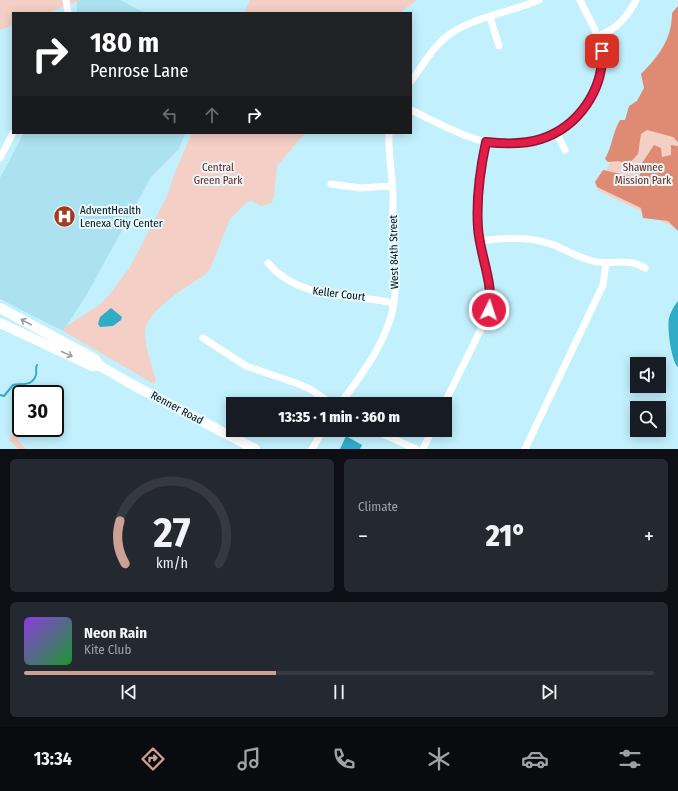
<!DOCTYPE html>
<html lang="en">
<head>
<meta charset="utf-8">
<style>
  :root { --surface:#171b24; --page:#242831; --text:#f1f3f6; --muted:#9ea1a6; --line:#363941; --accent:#cda094 }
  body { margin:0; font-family:"Fira Sans Condensed",sans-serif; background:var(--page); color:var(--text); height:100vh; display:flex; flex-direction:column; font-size:15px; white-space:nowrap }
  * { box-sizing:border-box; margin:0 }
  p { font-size:13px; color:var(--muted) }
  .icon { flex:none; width:22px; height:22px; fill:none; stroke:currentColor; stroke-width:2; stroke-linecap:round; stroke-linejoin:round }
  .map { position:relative; height:449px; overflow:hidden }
  .panel { display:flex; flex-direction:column; gap:10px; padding:10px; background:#0d0f14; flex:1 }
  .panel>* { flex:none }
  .top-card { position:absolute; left:12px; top:12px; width:400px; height:122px; border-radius:0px; box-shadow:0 2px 10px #0003; background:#202124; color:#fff; overflow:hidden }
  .fabs { position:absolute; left:630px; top:357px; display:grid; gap:8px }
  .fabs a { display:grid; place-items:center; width:36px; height:36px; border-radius:0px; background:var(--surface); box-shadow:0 2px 10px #0003; font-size:20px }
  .speed { position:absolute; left:12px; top:385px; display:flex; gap:8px; font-size:20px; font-weight:700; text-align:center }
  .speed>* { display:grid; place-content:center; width:52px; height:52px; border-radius:50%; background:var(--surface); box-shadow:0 2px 10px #0003; line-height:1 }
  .speed .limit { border:2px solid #111; border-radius:6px; background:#fff; color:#111 }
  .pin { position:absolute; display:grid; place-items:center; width:34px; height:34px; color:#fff; margin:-17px; border-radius:8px; box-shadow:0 2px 6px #0006 }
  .me { position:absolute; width:44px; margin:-22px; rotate:4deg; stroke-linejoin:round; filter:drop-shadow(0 0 3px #0008) }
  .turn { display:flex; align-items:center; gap:14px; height:84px; padding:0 12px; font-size:18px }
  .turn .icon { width:52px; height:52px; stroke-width:2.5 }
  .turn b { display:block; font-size:28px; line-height:34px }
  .lanes { display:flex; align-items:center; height:38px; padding:0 12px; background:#0003; justify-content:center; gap:20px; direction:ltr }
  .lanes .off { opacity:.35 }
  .big { font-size:30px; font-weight:800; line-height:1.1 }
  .panel .widget { flex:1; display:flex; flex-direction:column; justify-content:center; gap:6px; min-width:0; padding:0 14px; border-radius:6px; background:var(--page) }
  .panel .dial { align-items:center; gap:0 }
  .dial svg { height:104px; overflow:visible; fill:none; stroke:var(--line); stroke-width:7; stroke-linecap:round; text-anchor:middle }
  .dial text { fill:var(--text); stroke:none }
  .song { display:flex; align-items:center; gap:12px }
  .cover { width:48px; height:48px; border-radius:6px; background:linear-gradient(135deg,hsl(270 70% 55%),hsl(130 70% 35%)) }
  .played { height:4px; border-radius:2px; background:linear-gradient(90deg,var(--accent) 40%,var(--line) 40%) }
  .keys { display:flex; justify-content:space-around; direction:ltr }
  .heat { display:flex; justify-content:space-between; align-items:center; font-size:22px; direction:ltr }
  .panel .tiles { flex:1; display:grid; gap:10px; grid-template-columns:1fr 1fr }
  .widget:last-child { grid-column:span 2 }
  .trip { position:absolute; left:226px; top:397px; width:226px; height:40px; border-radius:0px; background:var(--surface); box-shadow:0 2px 10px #0003; font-weight:800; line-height:40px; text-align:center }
  .menu { display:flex; height:64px; justify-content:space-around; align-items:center; background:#090b0e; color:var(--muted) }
  .menu .icon { width:28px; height:28px }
  .menu .active { color:var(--accent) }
  .menu b { font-size:18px; color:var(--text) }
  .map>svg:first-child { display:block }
  .built { fill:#ace2f0 }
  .green { fill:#f4cfc5 }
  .forest { fill:#df8a73 }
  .water { fill:#31acc7 }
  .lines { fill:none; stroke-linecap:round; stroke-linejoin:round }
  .stream { stroke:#31acc7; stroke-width:2 }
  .street { stroke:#fff; stroke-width:7 }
  .secondary { stroke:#fff; stroke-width:10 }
  .oneway { stroke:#999fa1 }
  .route-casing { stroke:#92132f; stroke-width:10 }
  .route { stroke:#e11d48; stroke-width:7 }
  .labels { text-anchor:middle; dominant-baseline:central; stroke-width:4; stroke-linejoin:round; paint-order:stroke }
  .park-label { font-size:11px; fill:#6e220d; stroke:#e6f8fd }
  .poi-label { font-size:11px; fill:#011014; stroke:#e6f8fd; text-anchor:start }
  .street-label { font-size:11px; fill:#011014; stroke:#e6f8fd }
</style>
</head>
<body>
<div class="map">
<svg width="678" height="449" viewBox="0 0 678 449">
  <rect width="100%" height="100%" fill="#c2f0fd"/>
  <path class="built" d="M 77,0 L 120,0 L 145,13 L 77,13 Z
    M 24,133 L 185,133 L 179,149 L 151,177 L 86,296 L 63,331 L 0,299 L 0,178 Z"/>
  <path class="green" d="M 0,0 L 81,0 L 47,13 L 13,13 L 13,25 L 0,30 Z
    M 250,0 L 417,0 L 399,13 L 244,13 Z
    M 678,20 L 678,229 L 597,190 Z
    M 192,133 L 305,133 L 277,166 L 274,196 L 271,203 L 261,206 L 252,201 L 247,202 L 230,219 L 210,269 L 206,274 C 189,286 143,311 145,335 C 146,350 152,366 156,380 L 154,384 L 63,331 L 65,327 L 98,306 L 110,294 L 130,267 L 167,196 L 175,172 Z
    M 16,427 L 18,440 L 26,449 L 18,449 L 9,440 Z"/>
  <path class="forest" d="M 678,6 L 678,142 L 673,137 L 647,130 L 641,134 L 638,154 L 628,165 L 619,161 L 608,162 L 605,159 C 613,144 612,134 620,120 L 625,120 L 629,106 L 637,101 L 644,88 L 641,74 C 659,56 672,39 672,13 Z
    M 654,145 L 661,148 L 662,157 L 671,155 L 671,145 L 678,146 L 678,231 L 668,221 L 643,218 L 641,208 L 597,187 L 595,182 L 603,170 L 634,177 L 638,183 L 642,163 Z"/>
  <path class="water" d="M 678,301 L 678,367 C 671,361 667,327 669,318 C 671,311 674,306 678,301 Z
    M 111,308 L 122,317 L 121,320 L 113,326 L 100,327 L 98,324 L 100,317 Z
    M 346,436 L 362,445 L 360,449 L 340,449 Z"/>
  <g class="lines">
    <path class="stream" d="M 0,395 L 4,396 L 13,385 C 22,383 32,387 36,375 C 37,371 35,368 37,365"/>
    <path class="street" d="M 66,0 L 68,13
      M 490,17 L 499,46
      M 597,36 C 616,30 627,18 636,0
      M 411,81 C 423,65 434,45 450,34 C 475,17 511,12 539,0
      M 411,110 C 432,120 465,138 487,142 C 541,153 608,114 602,53 C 600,35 587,16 580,0
      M 556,132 L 565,150
      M 0,158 L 13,133
      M 331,184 L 360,188 L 392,186
      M 480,241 C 505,238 530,236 554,245 C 568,251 581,259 597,262 C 614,264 630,258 645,268
      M 268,263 C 300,301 351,293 394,303
      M 203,338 L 246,366 L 296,383 L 310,389 L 332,404
      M 340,404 C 362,374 388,341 394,303 C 397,283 393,265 393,245 C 392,228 393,211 393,194 C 392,173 388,153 389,133
      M 444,404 L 485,321 L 490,301 L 478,218 L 479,188 L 486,142
      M 374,430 L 416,449
      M 312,449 L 323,430
      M 423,449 L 432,430
      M 525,449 L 603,285 L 606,263"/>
    <path class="secondary" d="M 0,308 L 95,359 L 100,366 L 133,385 L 255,449
      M 0,323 L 92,366 L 100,366"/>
  </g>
  <defs><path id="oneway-shaft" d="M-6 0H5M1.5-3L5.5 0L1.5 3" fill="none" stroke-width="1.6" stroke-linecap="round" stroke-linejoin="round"/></defs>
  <g class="oneway">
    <use href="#oneway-shaft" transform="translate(26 322) rotate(-152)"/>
    <use href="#oneway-shaft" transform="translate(67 354) rotate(25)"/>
  </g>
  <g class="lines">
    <defs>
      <path id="route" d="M 489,310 C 494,283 480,256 478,228 C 476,199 480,170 486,142 C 504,144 523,145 541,139 C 578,127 604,90 602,51"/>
    </defs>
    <use href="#route" class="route-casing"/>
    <use href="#route" class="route"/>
  </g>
  <defs>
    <symbol id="hospital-disc" viewBox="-11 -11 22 22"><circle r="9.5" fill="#a23a1d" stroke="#e6f8fd"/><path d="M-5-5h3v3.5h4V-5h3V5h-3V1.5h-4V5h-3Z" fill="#fff"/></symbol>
  </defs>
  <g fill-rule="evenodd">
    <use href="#hospital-disc" x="52" y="204" width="25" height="25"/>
  </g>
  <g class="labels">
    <g class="park-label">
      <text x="218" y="167">Central<tspan x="218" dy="13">Green Park</tspan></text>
      <text x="643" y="167">Shawnee<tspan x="643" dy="13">Mission Park</tspan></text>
    </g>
    <g class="poi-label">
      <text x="80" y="210">AdventHealth<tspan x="80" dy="13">Lenexa City Center</tspan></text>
    </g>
    <g class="street-label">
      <text transform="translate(394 252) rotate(-91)">West 84th Street</text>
      <text transform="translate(339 294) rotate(7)">Keller Court</text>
      <text transform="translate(177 408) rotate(28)">Renner Road</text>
    </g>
  </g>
</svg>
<div class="fabs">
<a><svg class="icon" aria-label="sound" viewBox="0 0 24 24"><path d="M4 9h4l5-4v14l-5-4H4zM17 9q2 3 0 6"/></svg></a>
<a><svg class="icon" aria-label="search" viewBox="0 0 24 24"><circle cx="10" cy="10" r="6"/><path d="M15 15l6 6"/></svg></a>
</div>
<div class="speed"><div class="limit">30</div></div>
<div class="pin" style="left:602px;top:51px;background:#d93025"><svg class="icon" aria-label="arrive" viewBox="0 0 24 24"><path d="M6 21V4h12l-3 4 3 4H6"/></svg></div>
<svg class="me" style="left:489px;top:310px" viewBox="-20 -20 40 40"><circle r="17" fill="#e11d48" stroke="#fff" stroke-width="3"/><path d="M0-11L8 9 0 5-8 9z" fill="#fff"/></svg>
<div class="trip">13:35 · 1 min · 360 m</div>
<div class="top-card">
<div class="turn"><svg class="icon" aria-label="right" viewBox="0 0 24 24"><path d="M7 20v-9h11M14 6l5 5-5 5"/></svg><div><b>180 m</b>Penrose Lane</div></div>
<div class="lanes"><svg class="icon off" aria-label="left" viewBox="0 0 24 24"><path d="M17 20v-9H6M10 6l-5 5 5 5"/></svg><svg class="icon off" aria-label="ahead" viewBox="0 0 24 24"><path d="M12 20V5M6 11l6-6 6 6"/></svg><svg class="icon" aria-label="right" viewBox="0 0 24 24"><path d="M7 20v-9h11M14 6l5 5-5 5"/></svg></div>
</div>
</div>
<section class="panel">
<div class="tiles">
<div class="widget dial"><svg viewBox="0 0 100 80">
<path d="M14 69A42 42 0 1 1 86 69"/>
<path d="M14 69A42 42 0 0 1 10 36" stroke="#cda094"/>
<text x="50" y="56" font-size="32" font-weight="700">27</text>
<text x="50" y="72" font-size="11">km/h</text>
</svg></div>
<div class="widget"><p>Climate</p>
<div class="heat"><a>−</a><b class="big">21°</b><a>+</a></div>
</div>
<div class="widget">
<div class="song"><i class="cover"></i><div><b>Neon Rain</b><p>Kite Club</p></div></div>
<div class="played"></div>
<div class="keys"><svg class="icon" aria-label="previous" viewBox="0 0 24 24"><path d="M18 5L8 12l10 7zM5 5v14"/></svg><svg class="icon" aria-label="pause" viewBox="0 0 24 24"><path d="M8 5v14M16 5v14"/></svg><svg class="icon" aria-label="next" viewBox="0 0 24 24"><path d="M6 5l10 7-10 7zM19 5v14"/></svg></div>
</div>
</div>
</section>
<nav class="menu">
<b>13:34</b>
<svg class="icon active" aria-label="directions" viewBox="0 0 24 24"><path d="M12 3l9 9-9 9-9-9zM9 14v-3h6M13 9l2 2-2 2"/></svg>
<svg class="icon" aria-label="music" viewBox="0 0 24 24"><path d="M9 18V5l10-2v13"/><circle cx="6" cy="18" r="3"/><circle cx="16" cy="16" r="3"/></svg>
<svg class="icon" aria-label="phone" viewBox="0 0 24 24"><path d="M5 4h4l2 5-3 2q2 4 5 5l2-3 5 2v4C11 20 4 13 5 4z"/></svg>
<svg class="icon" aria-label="climate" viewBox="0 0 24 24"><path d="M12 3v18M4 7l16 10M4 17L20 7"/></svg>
<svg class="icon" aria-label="car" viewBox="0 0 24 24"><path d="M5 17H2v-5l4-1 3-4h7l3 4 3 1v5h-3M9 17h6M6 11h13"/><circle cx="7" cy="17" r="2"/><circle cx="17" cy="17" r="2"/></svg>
<svg class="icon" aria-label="filters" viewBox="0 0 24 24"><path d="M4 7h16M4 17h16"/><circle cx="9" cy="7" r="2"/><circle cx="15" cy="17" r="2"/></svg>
</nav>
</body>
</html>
